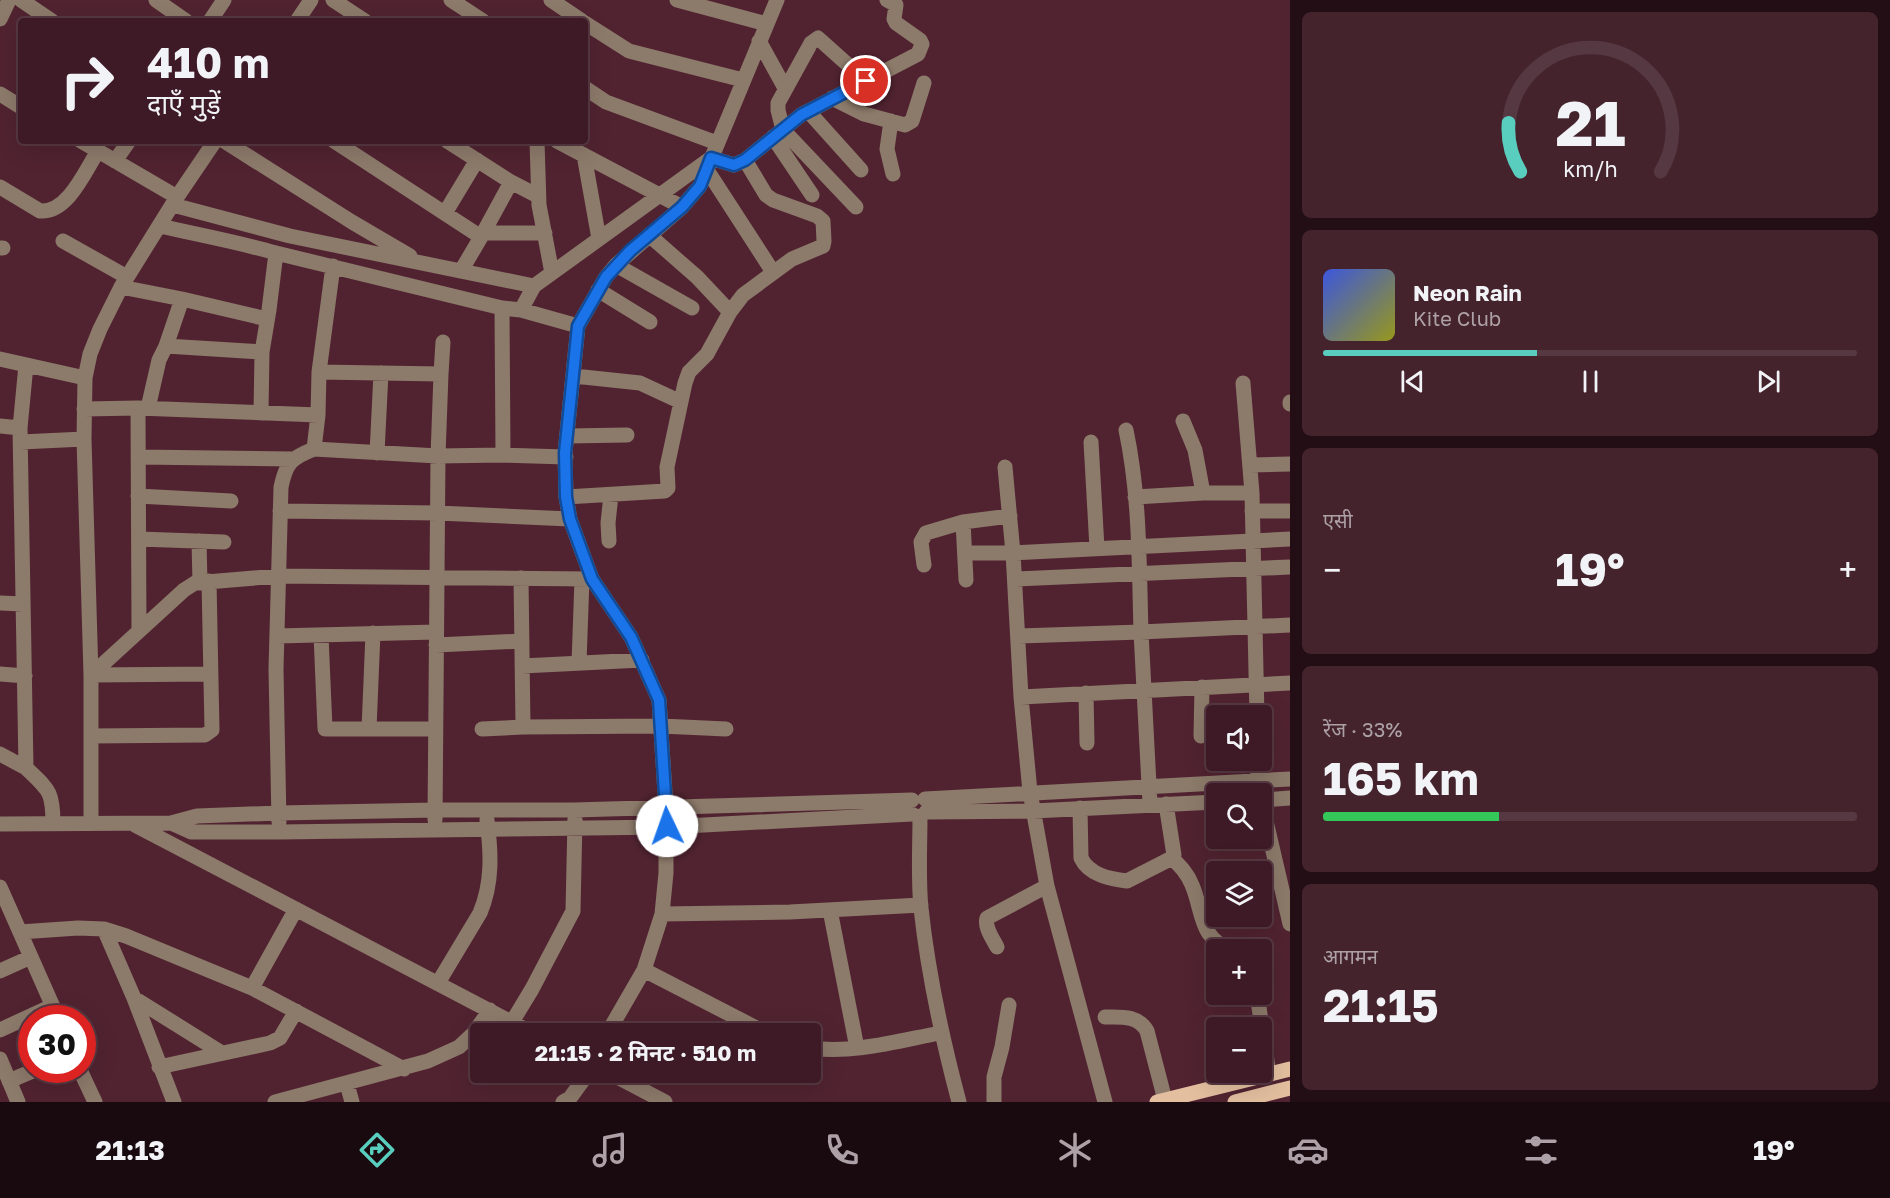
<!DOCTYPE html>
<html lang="hi">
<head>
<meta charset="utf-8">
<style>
  :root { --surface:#3d1a25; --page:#44232d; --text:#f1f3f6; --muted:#ada1a7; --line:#563842; --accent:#59cebe }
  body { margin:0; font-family:"Golos Text","Noto Sans Devanagari",sans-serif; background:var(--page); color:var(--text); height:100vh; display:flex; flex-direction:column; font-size:22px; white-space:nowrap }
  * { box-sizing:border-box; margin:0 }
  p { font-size:20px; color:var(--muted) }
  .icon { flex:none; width:33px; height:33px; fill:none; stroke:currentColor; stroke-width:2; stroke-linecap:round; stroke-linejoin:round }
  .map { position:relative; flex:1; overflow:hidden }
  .side { display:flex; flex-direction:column; gap:12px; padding:12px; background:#220e14; width:600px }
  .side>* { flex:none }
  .banner { position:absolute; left:18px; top:18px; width:570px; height:126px; border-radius:6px; box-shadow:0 6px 24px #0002,0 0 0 2px var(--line); background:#3d1a25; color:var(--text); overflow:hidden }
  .fabs { position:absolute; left:1206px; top:705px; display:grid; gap:12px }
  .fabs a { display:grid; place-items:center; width:66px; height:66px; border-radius:6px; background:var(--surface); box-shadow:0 6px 24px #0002,0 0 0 2px var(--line); font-size:30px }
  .speed { position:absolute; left:18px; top:1005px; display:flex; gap:12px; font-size:30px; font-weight:700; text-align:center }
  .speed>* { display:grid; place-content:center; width:78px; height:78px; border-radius:50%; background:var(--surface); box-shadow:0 6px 24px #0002,0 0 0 2px var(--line); line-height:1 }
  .speed .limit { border:9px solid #d22; background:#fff; color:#111 }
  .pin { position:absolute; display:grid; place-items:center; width:51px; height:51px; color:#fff; margin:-26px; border:3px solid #fff; border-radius:50%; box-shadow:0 2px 6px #0007 }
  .me { position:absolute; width:66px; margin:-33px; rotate:357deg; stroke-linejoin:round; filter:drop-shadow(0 0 4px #0008) }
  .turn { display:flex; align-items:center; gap:21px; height:126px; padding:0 30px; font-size:27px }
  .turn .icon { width:78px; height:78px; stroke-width:2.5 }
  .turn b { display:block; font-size:42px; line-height:51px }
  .big { font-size:45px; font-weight:700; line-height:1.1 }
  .side .card { flex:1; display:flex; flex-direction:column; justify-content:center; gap:9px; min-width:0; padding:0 21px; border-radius:9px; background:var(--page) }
  .side .dial { align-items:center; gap:0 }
  .dial svg { height:156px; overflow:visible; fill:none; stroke:var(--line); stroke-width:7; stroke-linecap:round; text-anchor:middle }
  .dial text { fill:var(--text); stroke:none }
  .song { display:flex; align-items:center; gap:18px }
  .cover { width:72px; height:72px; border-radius:9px; background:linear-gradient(135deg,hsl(230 70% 55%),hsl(60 70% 35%)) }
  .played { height:6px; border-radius:3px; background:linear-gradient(90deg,var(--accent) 40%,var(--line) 40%) }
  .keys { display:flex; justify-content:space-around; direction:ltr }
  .heat { display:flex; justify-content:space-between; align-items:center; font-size:33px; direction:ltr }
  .charge { height:9px; border-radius:4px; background:linear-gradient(90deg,#34c759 33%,var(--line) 0) }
  .trip { position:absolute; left:470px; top:1023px; width:351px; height:60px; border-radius:6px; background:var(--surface); box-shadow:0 6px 24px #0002,0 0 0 2px var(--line); font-weight:700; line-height:60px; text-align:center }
  .menu { display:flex; height:96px; justify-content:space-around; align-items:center; background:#180a0f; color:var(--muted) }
  .menu .icon { width:42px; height:42px }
  .menu .on { color:var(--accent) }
  .menu b { font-size:27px; color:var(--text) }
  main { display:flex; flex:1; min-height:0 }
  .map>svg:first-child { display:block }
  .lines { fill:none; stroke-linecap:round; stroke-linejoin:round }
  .minor { stroke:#8c7a6a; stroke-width:15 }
  .major { stroke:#e3bf9f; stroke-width:15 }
  .route-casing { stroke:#114b97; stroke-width:15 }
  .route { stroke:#1a73e8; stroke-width:10 }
</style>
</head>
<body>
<main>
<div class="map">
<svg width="1290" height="1102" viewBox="0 0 1290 1102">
  <rect width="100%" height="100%" fill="#512331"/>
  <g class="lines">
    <path class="minor" d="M 21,0 L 52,21
      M 156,0 L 186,21
      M 333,0 L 365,21
      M 451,0 L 483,21
      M 551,0 L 582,21
      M 677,0 L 767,24
      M 0,19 L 9,0
      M 210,21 L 224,0
      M 297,21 L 311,0
      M 585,23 L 629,51 L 743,80
      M 759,41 L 785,88
      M 585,88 L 606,102 L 717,143
      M 0,94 L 21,107
      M 832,98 L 864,114 L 905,125 L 912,121 L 924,83
      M 808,111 L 861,170
      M 891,121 L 887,149 L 893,174
      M 773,137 L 812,195
      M 81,141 L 177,197
      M 224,141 L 352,222 L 410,256
      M 334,141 L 481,237 L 511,182 L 447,141
      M 537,141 L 539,205 L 552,273
      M 557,141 L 682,207
      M 584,155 L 599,239
      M 115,161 L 129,141
      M 707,170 L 773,272
      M 511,182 L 538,196
      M 0,187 L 40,211 C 68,213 85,171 98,151
      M 173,205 L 290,236 L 534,286
      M 856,207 L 783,130 L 778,110 L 778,103 L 811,43 L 818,38 L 866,81
      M 445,213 L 477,160
      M 160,226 C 199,235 238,242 276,253 L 502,308 L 521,310 L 578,326
      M 483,233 L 545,233
      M 649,235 L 697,277 L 730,312
      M 63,241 L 127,277
      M 0,248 L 3,248
      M 616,265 L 692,308
      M 333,266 L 319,372 L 441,374 L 438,456 L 435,820
      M 461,271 L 481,237
      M 121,287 L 182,299
      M 598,290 L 650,322
      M 502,308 L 503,455 L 566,457
      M 521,310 L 534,286 L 711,158 L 734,165 L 745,160 L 801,115 L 918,54 L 922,44 L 920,40 L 896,23 L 894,19 L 896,5 L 887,0
      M 267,319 L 182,299 L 166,346 L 262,352 L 269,310 L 276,253
      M 0,359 L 85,378
      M 26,365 L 20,428 L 26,768 C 49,790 53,791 53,824
      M 441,374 L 443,342
      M 574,376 L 640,383 L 681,402
      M 1243,383 L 1252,493 L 1257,716
      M 1290,402 L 1290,404
      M 138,408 L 318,415
      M 148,408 L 159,360 L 166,346
      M 84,409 L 138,408 L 139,631
      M 261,413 L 262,352
      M 1183,421 L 1195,450 L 1203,493
      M 0,426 L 20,428
      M 1126,430 C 1140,496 1139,564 1141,632 L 1290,625
      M 567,436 L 627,435
      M 21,442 L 84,439
      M 1091,442 L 1097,548
      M 314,449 L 438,456 L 503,455
      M 377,453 L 381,373
      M 138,457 L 293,459
      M 1250,465 L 1290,464
      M 138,496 L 231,501
      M 566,497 L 665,491 L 668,488 L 667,467 L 685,383 L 689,372 L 707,354 L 730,312 L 743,295 L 792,259 L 823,246 L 824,241 L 823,221 L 817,216 L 773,200 L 766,195 L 745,160
      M 1135,497 L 1203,493 L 1252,493
      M 280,511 L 438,513 L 570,519
      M 1252,511 L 1290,511
      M 963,522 L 966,580
      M 139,539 L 224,542
      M 199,541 L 200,583
      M 609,541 L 608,523 L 611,495
      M 965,553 L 1013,553 L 1005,467
      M 924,565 L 921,542 L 926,533 L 963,522 L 1010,516
      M 521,578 L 523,727 L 661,726 L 726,729
      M 1015,579 L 1290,567
      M 0,603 L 23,604
      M 321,635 L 325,729 L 435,729
      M 277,636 L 436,632
      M 1019,636 L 1141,632 L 1150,804
      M 436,645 L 522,641
      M 579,663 L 582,579
      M 522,666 L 642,660
      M 0,674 L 25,676
      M 91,675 L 184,590 L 195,583 L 278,576 L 592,579
      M 91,675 L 211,674
      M 1086,693 L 1087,743
      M 1021,697 L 1013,553 L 1290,539
      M 369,729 L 373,633
      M 482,729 L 523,727
      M 91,736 L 205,735 L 212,730 L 209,581
      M 1201,736 L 1202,687
      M 0,754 L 26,768
      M 1257,760 L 1259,794
      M 925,799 L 1290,779
      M 1262,800 L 1290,798
      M 1262,804 L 1290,924
      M 1080,808 L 1081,858 C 1089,875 1110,879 1127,881 L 1172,858 L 1174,855 L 1166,804
      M 926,812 L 1033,811 L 1216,802
      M 920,816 C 920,847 918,878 921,908 C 928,974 942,1038 959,1102
      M 279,822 L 276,669 L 281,487 C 286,463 291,458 314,449 L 318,415 L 319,372
      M 91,823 L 91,675 L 84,439 L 85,378 L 90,354 L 100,329 L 121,287 L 177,197 L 215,141
      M 171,823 L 191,832 L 279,832 L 667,827 L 912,814
      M 0,824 L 171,823 L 197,816 L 278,813 L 435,810 L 574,810 L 912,800
      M 135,825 L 534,1034
      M 1172,858 C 1180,866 1188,874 1192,885 C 1203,910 1199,940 1232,950
      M 0,887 L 58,1018
      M 830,910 L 857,1048
      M 662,914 L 790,912 L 921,905
      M 104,929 L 134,998 L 174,1102
      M 20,932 L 78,928 L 104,929 L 126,936 L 252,988 L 404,1069
      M 997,947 C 993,939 984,927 987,918 L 1047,886
      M 644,970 L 768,1034
      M 0,971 L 31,957
      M 438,983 L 480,913 C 493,882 491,852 487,820
      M 252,988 L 296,909
      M 1257,994 L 1269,1074
      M 134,998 L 222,1053
      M 1105,1017 C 1121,1017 1138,1015 1147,1031 L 1165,1100
      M 512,1022 L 532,989 L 573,911 L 575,819
      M 0,1030 L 52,1006
      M 607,1034 L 644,970 L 662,914 L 666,873 L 666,808 L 659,700 L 631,637 L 592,579 L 570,519 L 566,497 L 565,453 L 578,326 L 606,277 L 616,265 L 682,207 L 700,186 L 777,0
      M 810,1048 C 853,1054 898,1041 940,1033
      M 0,1059 L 18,1102
      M 159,1067 L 270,1043 L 280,1038 L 296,1011
      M 80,1070 L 95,1102
      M 608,1072 L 665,1102
      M 9,1081 L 35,1070
      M 347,1084 L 352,1102
      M 275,1102 L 428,1061 L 459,1047 L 473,1034 L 490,1010
      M 563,1102 L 570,1098 L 589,1072
      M 994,1102 L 994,1077 L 1002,1047 L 1009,1005
      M 1105,1102 L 1047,886 L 1030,792 L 1021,697 L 1290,683"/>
    <path class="major" d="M 1157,1102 L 1290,1069
      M 1235,1102 L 1290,1088"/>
  </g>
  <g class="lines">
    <defs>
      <path id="route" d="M 667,826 L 659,700 L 631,637 L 592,579 L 570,519 L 566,497 L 565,453 L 578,326 L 606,277 L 630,251 L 682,207 L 700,186 L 711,158 L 734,165 L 745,160 L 801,115 L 866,81"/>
    </defs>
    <use href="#route" class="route-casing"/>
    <use href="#route" class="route"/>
  </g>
</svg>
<div class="fabs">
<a><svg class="icon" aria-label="sound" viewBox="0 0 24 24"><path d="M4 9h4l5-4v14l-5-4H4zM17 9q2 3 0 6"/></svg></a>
<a><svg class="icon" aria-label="search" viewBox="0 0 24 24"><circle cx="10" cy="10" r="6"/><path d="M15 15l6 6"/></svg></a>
<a><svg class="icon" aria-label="layers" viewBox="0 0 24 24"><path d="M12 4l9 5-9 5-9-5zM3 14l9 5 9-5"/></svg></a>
<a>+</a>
<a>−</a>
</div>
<div class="speed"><div class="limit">30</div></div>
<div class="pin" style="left:866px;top:81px;background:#d93025"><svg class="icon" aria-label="arrive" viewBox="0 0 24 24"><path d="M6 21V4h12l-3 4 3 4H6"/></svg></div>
<svg class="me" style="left:667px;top:826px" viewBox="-20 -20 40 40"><circle r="19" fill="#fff"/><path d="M0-13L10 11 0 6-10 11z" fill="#1a73e8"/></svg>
<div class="trip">21:15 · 2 मिनट · 510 m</div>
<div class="banner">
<div class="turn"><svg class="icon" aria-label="right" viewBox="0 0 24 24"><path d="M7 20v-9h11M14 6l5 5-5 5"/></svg><div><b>410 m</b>दाएँ मुड़ें</div></div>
</div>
</div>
<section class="side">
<div class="card dial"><svg viewBox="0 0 100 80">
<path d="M14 69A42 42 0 1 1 86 69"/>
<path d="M14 69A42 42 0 0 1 8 44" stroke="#59cebe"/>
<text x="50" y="56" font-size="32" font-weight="700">21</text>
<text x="50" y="72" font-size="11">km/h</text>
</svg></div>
<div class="card">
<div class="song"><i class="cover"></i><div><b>Neon Rain</b><p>Kite Club</p></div></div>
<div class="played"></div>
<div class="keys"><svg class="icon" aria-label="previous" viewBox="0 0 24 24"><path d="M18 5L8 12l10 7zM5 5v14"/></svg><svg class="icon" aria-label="pause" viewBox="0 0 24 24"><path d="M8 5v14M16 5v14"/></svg><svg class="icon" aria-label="next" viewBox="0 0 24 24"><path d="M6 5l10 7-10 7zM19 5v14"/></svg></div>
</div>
<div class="card"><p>एसी</p>
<div class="heat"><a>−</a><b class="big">19°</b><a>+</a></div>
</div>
<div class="card"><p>रेंज · 33%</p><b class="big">165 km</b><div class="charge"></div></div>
<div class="card"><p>आगमन</p><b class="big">21:15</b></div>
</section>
</main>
<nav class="menu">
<b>21:13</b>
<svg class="icon on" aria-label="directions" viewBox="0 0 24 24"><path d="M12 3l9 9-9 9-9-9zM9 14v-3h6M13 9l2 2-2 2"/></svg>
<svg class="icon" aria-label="music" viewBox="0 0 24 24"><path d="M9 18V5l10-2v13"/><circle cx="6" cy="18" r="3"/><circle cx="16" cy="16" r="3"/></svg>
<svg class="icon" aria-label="phone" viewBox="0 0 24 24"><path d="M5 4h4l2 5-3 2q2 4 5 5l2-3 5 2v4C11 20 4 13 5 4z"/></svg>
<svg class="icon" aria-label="climate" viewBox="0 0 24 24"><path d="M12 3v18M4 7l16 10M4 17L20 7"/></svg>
<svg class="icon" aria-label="car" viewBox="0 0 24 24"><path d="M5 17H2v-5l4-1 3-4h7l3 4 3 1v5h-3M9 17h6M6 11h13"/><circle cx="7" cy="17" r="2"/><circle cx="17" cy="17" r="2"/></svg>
<svg class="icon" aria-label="filters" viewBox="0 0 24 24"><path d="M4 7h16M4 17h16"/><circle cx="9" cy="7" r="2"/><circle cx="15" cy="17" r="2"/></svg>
<b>19°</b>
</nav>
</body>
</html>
